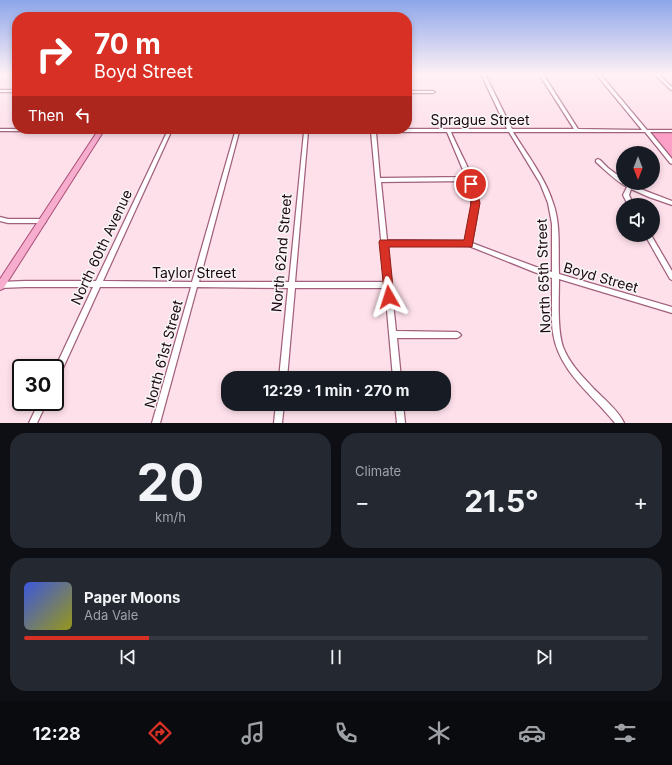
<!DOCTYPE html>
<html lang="en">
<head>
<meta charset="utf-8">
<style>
  :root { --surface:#171b24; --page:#242831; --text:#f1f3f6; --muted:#9ea1a6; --line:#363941; --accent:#d93025 }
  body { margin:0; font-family:Inter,sans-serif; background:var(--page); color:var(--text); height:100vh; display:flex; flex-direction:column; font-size:15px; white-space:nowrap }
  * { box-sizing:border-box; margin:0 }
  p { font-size:13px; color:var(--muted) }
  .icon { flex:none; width:22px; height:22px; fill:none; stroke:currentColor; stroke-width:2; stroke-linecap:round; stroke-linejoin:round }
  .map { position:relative; height:423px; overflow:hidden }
  .side { display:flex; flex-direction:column; gap:10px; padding:10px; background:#0d0f14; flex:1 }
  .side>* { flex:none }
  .banner { position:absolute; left:12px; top:12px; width:400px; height:122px; border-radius:16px; box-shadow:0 2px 6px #0003; background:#d93025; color:#fff; overflow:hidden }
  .needle { width:26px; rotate:180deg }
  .tools { position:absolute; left:616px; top:146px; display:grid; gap:8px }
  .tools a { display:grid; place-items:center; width:44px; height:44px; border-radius:50%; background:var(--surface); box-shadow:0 2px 6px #0003; font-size:20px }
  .speed { position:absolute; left:12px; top:359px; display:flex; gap:8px; font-size:20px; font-weight:700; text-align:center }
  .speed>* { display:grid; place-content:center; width:52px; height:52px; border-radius:50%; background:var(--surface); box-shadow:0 2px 6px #0003; line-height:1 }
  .speed .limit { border:2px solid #111; border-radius:6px; background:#fff; color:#111 }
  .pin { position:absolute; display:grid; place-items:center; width:34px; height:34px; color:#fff; margin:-17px; border:2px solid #fff; border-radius:50%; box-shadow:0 1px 4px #0007 }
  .me { position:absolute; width:44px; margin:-22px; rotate:354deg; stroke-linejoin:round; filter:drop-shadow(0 0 3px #0008) }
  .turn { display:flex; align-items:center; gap:14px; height:84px; padding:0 16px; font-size:18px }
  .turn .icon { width:52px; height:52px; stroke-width:2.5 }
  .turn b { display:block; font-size:28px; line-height:34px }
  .then { display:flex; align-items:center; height:38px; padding:0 16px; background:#0003; gap:8px; font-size:15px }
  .big { font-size:30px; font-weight:700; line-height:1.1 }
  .side .tile { flex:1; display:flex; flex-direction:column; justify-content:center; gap:6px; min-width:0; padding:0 14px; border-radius:16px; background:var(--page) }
  .side .dial { align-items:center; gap:0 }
  .dial b { font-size:52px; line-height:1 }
  .song { display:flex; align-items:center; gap:12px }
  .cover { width:48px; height:48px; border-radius:6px; background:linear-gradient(135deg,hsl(230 70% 55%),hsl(60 70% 35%)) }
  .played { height:4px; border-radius:2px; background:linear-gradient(90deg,var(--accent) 20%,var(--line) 20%) }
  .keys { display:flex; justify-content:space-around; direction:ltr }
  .heat { display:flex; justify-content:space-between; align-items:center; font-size:22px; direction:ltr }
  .side .tiles { flex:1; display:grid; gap:10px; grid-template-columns:1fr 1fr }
  .tile:last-child { grid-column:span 2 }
  .trip { position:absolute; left:221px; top:371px; width:230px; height:40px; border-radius:16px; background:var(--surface); box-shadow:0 2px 6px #0003; font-weight:700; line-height:40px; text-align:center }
  .tabs { display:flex; height:64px; justify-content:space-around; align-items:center; background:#090b0e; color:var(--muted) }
  .tabs .icon { width:28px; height:28px }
  .tabs .selected { color:var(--accent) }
  .tabs b { font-size:18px; color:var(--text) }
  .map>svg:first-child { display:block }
  .green { fill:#fda0c7 }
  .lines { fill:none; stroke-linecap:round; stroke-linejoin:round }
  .minor-casing { stroke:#a1607c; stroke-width:2.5 }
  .major-casing { stroke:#a84f77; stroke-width:2 }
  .minor { fill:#fff; fill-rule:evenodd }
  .major { fill:#f7adce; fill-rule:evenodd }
  .route { fill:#d93025; stroke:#8d1f18 }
  .labels { text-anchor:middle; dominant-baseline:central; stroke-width:3; stroke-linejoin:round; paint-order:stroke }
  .street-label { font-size:14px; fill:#1f0712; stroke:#f6f6f6 }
</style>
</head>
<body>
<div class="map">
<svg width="672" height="423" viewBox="0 0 672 423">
  <rect width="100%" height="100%" fill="#fee0eb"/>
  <path class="green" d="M 649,132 L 672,132 L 672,159 Z"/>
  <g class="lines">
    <defs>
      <path id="minor" d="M 481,74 L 485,74 L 512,129 L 574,129 L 539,74 L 543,74 L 578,129 L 642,130 L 596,74 L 600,74 L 647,130 L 672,130 L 672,132 L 650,132 L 672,159 L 672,164 L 670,163 L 645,132 L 513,132 C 526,153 546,179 553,203 C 561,224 558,251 559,274 L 672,307 L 672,313 L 559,279 C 559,299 557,329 563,347 C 569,363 582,376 594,389 C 603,398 619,411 624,423 L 615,423 C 592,394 559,372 553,333 C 552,327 552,321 552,315 C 552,302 552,290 552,278 L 534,272 L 469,246 L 387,245 L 396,331 L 457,332 L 459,333 L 461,335 L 459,337 L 457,338 L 397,338 L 401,378 L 393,378 L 385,288 L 295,288 L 287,378 L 279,378 L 288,288 L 197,287 L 160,423 L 152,423 L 191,287 L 100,287 L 58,379 L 55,380 L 55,368 L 93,287 L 25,287 L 0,288 L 0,282 L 25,281 L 96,281 L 167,132 L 0,131 L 0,129 L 507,129 ZM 171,132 L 235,132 L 192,282 L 103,281 ZM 239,132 L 304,132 L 289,282 L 199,282 ZM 308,132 L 371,132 L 385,282 L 295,282 ZM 376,132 L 447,132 L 466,177 L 380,178 ZM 451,132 L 509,132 L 540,183 L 548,203 L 552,224 L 552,272 L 536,267 L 472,243 C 474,229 478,216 478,202 C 476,178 460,154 451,132 ZM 467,181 C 475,204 471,218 466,241 L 387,240 L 381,182 Z
        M 654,74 L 658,74 L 672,87 L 672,90 L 671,90 Z
        M 0,90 L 17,90 L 17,92 L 0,92 Z
        M 407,91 L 433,91 L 435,92 L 433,93 L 407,93 Z
        M 598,159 L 600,160 L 608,168 L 623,179 L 623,183 L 629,183 L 643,190 L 672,201 L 672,205 L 649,197 L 631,189 L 629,195 L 634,205 L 628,205 L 623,195 L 627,187 C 615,180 606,171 596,162 L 596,160 Z
        M 0,217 L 8,219 L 45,219 L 46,221 L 45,223 L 8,223 L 0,221 Z
        M 645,235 L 651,235 L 672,271 L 672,280 L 670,279 Z
        M 39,402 L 47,402 L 37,423 L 29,423 Z
        M 276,404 L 284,404 L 282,423 L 274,423 Z
        M 395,404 L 403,404 L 405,423 L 397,423 Z"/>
      <path id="major" d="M 99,129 L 105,129 L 3,289 L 0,290 L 0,279 Z"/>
    </defs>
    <use href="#minor" class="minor-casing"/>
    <use href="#major" class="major-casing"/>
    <use href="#minor" class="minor"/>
    <use href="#major" class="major"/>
  </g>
  <linearGradient id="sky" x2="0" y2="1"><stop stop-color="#8da6e9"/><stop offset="0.56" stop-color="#fff1f6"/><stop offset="1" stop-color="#fff1f6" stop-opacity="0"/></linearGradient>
  <rect width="672" height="133" fill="url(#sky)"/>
  <path class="route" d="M 471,181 L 475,184 L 480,203 L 472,247 L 389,247 L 394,297 L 393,301 L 389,302 L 385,301 L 379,242 L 380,240 L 464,240 L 471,203 L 467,184 Z"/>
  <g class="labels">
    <g class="street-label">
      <text x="480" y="119">Sprague Street</text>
      <text transform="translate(101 247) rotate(-65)">North 60th Avenue</text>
      <text transform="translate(281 253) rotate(-85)">North 62nd Street</text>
      <text x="194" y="272">Taylor Street</text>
      <text transform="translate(543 276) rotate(-92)">North 65th Street</text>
      <text transform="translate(601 277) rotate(16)">Boyd Street</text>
      <text transform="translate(163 354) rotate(-75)">North 61st Street</text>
    </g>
  </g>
</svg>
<div class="tools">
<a><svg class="needle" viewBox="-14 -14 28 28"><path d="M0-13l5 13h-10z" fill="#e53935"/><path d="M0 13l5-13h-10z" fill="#9ea1a6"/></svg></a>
<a><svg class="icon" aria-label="sound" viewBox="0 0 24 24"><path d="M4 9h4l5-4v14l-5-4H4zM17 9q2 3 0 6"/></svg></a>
</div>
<div class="speed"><div class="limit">30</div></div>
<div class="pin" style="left:471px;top:184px;background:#d93025"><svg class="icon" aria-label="arrive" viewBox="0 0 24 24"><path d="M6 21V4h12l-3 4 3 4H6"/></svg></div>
<svg class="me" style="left:389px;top:297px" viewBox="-20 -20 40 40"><path d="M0-17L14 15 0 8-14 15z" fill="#d93025" stroke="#fff" stroke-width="4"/></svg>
<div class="trip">12:29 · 1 min · 270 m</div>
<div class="banner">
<div class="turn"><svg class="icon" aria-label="right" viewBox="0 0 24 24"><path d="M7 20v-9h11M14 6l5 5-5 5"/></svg><div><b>70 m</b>Boyd Street</div></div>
<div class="then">Then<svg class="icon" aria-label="left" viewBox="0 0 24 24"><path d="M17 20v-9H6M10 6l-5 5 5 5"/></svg></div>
</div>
</div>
<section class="side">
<div class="tiles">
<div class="tile dial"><b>20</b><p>km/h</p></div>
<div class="tile"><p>Climate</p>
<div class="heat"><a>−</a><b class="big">21.5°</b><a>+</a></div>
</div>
<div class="tile">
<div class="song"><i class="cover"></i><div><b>Paper Moons</b><p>Ada Vale</p></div></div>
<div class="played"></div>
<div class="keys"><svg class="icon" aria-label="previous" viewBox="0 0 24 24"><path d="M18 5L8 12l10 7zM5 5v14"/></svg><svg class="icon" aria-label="pause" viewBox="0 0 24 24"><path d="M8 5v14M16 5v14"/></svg><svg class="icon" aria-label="next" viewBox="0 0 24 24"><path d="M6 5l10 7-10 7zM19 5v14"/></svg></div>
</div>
</div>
</section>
<nav class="tabs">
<b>12:28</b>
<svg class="icon selected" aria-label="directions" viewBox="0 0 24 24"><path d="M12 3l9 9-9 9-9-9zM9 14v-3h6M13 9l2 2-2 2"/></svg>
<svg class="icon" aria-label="music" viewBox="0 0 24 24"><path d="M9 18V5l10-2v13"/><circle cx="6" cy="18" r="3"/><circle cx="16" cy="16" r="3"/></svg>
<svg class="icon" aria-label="phone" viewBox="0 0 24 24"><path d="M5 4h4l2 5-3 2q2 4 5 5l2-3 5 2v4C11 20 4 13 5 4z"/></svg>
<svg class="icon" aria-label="climate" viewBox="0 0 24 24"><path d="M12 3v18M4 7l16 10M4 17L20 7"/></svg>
<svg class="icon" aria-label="car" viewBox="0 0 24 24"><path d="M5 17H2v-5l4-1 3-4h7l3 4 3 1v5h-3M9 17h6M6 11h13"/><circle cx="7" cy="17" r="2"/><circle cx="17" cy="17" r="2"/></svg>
<svg class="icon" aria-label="filters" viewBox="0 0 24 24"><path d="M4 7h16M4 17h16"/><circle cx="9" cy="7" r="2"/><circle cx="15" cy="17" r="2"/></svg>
</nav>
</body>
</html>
